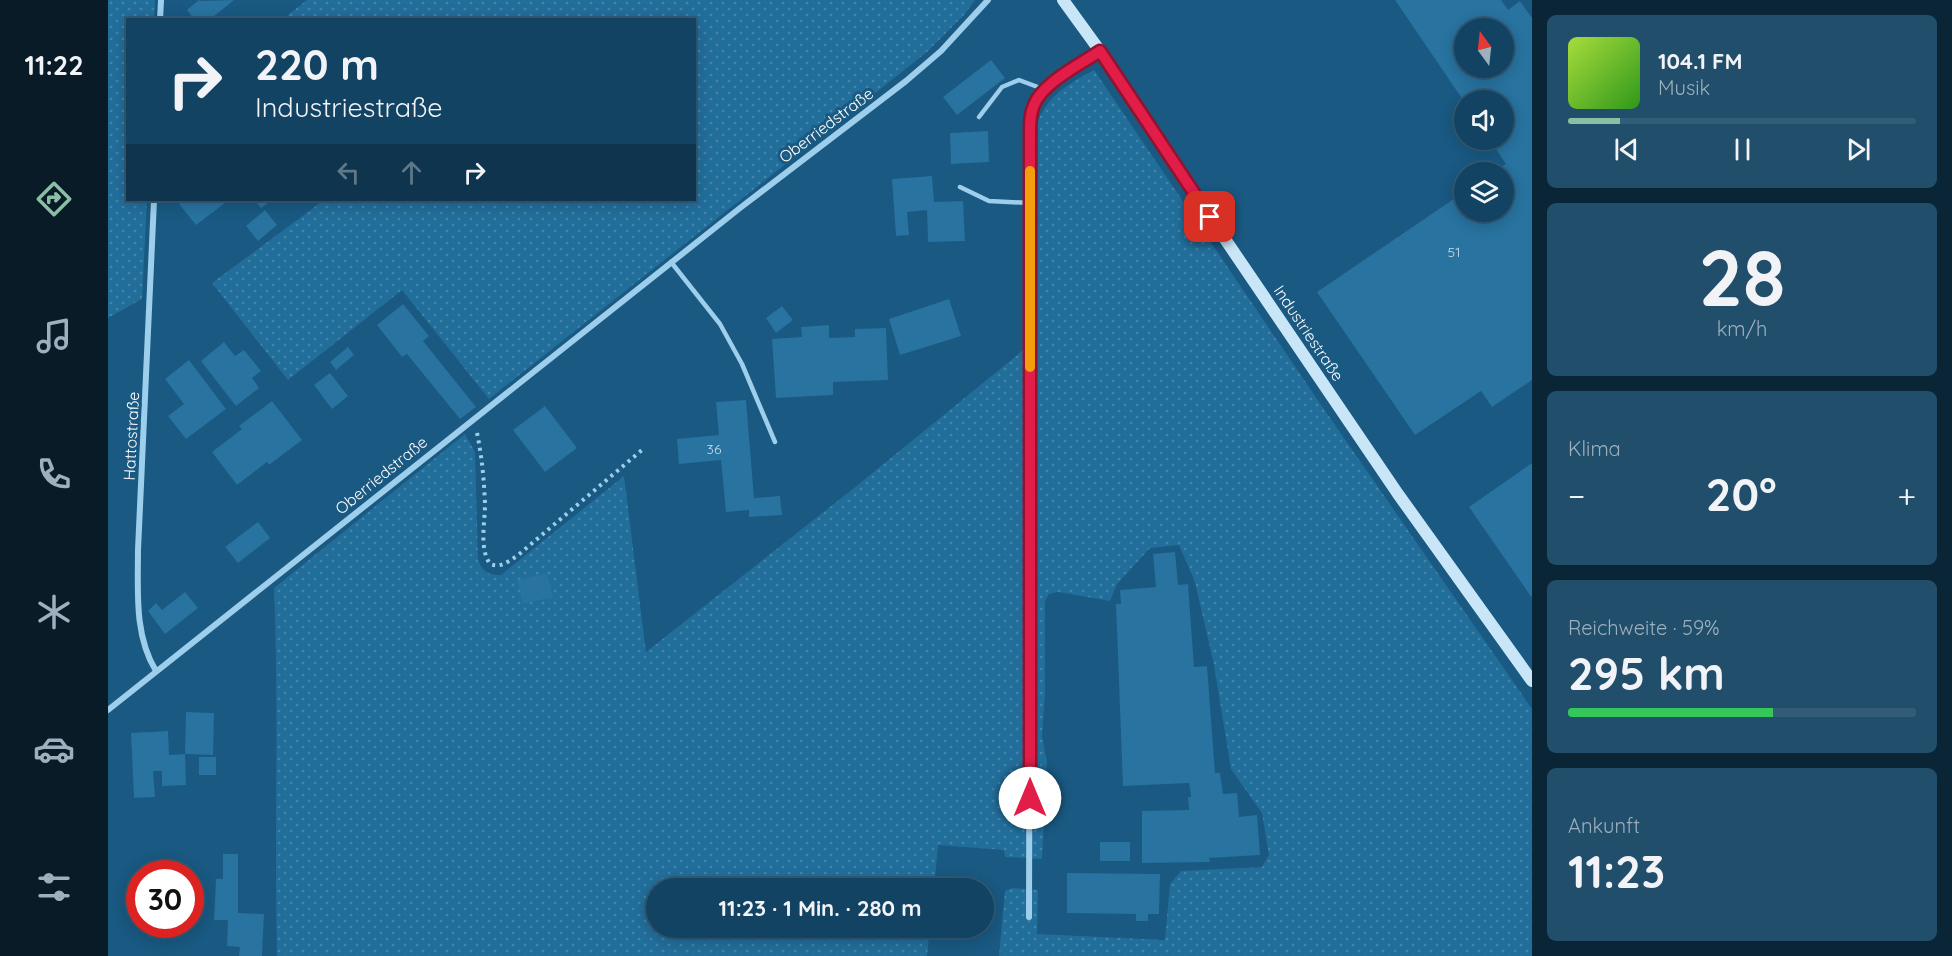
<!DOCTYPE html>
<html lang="de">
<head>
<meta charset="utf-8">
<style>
  :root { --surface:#134362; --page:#204e6b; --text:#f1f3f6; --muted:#9db0be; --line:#325c77; --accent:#8abfa5 }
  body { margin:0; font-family:Quicksand,sans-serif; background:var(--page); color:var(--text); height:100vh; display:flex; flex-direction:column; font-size:22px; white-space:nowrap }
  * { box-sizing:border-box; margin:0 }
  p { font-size:20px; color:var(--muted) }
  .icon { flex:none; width:33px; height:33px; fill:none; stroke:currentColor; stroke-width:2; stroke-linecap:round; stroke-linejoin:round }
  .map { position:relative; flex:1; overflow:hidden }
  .side { display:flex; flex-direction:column; gap:15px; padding:15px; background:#0a2536; width:420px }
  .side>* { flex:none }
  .banner { position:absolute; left:18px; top:18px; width:570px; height:183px; border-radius:0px; box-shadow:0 3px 15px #0003,0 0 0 2px var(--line); background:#134362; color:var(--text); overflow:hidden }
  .needle { width:39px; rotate:345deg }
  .buttons { position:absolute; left:1346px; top:18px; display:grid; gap:12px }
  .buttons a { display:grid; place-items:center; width:60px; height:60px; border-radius:50%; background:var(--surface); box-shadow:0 3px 15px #0003,0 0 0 2px var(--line); font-size:30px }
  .speed { position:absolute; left:18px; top:860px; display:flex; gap:12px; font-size:30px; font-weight:700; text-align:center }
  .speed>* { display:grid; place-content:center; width:78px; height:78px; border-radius:50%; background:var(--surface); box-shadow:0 3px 15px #0003,0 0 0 2px var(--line); line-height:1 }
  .speed .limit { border:9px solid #d22; background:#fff; color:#111 }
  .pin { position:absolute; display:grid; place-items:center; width:51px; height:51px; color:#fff; margin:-26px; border-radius:12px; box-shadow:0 3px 9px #0006 }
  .me { position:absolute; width:66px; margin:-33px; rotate:0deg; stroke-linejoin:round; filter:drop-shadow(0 0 4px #0008) }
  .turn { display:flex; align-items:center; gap:21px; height:126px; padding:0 30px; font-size:27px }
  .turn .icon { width:78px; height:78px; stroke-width:2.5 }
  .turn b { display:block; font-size:42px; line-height:51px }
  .lanes { display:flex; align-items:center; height:57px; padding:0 30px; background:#0003; justify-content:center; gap:30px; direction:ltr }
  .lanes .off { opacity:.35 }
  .big { font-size:45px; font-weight:700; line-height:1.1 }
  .side .card { flex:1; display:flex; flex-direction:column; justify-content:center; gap:9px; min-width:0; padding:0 21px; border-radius:9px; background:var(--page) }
  .side .dial { align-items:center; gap:0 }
  .dial b { font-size:78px; line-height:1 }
  .song { display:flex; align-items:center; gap:18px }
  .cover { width:72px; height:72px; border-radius:9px; background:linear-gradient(135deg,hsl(80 70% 55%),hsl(110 70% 35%)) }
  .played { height:6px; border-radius:3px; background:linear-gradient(90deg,var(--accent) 15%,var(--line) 15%) }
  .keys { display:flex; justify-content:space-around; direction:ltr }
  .heat { display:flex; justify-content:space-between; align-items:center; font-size:33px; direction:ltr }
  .charge { height:9px; border-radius:4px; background:linear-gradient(90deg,#34c759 59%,var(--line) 0) }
  .trip { position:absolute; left:538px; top:878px; width:348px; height:60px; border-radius:30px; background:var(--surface); box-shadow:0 3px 15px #0003,0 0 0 2px var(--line); font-weight:700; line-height:60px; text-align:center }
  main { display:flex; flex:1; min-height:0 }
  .dock { display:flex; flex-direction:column; width:108px; justify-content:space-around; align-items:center; background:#081b27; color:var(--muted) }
  .dock .icon { width:42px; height:42px }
  .dock .on { color:var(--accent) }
  .dock b { font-size:27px; color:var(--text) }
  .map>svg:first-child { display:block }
  .grass { fill:url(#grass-dots) }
  .building { fill:#2873a0; fill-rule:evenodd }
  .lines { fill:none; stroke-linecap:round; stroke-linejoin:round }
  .path { stroke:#9dceeb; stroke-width:4; stroke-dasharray:3 4.5; stroke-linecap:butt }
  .lane { stroke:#9dceeb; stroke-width:4.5 }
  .street { stroke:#9dceeb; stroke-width:6 }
  .secondary { stroke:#c9e6f8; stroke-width:12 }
  .route-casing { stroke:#92132f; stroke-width:15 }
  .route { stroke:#e11d48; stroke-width:10 }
  .slow { stroke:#f59e0b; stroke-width:10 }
  .labels { text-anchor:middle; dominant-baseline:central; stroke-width:6; stroke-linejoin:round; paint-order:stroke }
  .number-label { font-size:14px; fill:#c9dce7 }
  .street-label { font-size:16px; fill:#fff; stroke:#195982 }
</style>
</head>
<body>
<main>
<nav class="dock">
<b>11:22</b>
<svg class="icon on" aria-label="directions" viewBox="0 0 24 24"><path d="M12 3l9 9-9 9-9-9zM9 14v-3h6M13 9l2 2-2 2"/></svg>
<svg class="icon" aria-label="music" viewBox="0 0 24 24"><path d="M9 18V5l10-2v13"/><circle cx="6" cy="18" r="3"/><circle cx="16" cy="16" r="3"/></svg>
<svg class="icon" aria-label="phone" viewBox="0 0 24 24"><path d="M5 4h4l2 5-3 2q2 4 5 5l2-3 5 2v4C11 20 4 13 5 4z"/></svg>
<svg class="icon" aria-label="climate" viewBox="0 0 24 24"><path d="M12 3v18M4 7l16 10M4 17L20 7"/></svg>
<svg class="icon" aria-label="car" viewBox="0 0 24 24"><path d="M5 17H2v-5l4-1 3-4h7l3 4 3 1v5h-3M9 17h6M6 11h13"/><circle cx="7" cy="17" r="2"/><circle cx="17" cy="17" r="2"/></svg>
<svg class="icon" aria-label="filters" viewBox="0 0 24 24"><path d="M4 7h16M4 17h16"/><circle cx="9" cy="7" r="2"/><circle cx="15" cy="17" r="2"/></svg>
</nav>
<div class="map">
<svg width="1424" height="956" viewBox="0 0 1424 956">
  <defs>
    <pattern id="grass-dots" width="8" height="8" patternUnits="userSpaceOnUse" patternTransform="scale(1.5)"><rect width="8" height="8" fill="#226e9b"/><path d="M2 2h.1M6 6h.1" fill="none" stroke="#4384aa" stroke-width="1.8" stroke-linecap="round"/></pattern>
  </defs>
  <rect width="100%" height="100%" fill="#195982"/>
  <path class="grass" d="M 0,0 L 47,0 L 46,19 L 20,20 L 20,200 L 39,200 L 34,299 L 0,318 Z
    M 199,0 L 867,0 L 856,15 L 819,52 L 381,399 L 294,290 L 180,380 L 104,283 L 216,200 L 586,200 L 586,20 L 175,19 Z
    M 986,70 L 1211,402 L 1424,709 L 1424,956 L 891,956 L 897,891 L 904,888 L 930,890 L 929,934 L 1057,940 L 1062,884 L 1073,871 L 1154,867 L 1161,855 L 1154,813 L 1123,769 L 1106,665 L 1087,582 L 1071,545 L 1042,548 L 1009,584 L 1002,601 L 950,592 L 941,594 L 937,601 L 937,694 L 934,736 L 939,763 L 934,859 L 897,857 L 896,850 L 830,845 L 826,888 L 549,888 L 549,927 L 822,927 L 819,956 L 169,956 C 166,833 171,711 166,588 L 357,434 L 367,452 L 370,560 C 375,572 380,575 393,575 L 516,476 L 538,652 L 746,488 L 929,339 L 930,121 C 941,94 962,83 986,70 Z"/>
  <path class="building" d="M 91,0 L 92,1 L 126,0 L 105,17 L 108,20 L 87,20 L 79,10 Z
    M 1287,0 L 1393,0 L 1400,10 L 1412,1 L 1424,18 L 1424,380 L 1384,407 L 1373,391 L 1307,435 L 1209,292 L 1356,192 L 1356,212 L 1395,212 L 1395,172 L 1385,172 L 1398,164 L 1382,140 L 1395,140 L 1395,100 L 1355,100 ZM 1356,28 L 1395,28 L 1395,68 L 1356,68 Z
    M 883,60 L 897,78 L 849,115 L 835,97 Z
    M 880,131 L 881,162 L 843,164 L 842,133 Z
    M 824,176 L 826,202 L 855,201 L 857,241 L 820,242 L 819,210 L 799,212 L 801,235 L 788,236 L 784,179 Z
    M 76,200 L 121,200 L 88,225 L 71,204 Z
    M 146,200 L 164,200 L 153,208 Z
    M 157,210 L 169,225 L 150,241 L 138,226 Z
    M 841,299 L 853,336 L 792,355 L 781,319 Z
    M 295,304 L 321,336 L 315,341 L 368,407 L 352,419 L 299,354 L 294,357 L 269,325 Z
    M 674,306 L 685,320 L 668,333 L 658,318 Z
    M 721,325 L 721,338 L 747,337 L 747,329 L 778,328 L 780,380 L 725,382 L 725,395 L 668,398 L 664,339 L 694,337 L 693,327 Z
    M 116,342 L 127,356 L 136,350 L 153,371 L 144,378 L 151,388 L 128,406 L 93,361 Z
    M 240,347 L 246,355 L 228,370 L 222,362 Z
    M 81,360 L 118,409 L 78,439 L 60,416 L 76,404 L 57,379 Z
    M 222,373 L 240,396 L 224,409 L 206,385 Z
    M 638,400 L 646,498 L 672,496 L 674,515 L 641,517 L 641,510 L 618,512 L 613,460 L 571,464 L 569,439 L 611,435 L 608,402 Z
    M 164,401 L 194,440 L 161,465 L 159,462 L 129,485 L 104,452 L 134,429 L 131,426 Z
    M 437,406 L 469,448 L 437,472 L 405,430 Z
    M 1424,463 L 1424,598 L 1361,507 Z
    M 150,522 L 162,538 L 130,563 L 117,547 Z
    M 1067,552 L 1070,585 L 1080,584 L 1086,667 L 1099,666 L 1107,773 L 1112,773 L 1115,794 L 1129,793 L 1131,817 L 1149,815 L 1152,855 L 1101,858 L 1102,862 L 1034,863 L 1034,811 L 1081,810 L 1080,797 L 1083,797 L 1081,783 L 1015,786 L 1008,604 L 1013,604 L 1012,590 L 1048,587 L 1045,554 Z
    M 439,573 L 445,597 L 415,604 L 409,580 Z
    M 77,592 L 90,608 L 57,634 L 40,611 L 48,603 L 54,610 Z
    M 78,712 L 106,713 L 105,755 L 77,754 Z
    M 60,731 L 61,755 L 77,754 L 78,785 L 54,786 L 54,771 L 45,771 L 47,797 L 26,798 L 23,733 Z
    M 91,757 L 108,757 L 108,775 L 91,775 Z
    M 992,842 L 1022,842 L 1022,861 L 992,861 Z
    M 115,854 L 130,854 L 130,913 L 156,914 L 154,956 L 131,956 L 132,947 L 119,946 L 120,920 L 106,920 L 108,879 L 115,879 Z
    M 959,873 L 1052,874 L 1051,914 L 1040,914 L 1040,921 L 1028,921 L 1028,914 L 959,913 Z"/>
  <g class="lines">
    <path class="path" d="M 369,433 C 374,457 376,480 377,504 C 377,523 371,548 382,564 C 393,568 399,562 409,556 L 534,450"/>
    <path class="lane" d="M 871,117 L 894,87 L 911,80 L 935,89
      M 852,187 L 881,201 L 923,203
      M 563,262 L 612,324 L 634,364 L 667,442"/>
    <path class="street" d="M 52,20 L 53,0
      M 46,200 L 30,550 C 30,591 26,635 48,671
      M 0,710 L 632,208 L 798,81 L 833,51 L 880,0
      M 921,917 L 923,116 L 926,103 L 935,89 L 992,51"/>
    <path class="secondary" d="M 955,0 L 992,51 L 1041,127 L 1290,494 L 1424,681"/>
  </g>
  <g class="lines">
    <defs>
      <path id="route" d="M 922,798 L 922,133 C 922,123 922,114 926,105 C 934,83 973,64 992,51 L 1102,217"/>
    </defs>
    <use href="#route" class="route-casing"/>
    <use href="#route" class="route"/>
    <path class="slow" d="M 922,171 L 922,367"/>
  </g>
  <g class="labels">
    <g class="number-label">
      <text x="1346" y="252">51</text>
      <text x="606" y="449">36</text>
    </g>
    <g class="street-label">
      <text transform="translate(718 125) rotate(-37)">Oberriedstraße</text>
      <text transform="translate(1201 333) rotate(56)">Industriestraße</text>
      <text transform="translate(23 436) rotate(-87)">Hattostraße</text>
      <text transform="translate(273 475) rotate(-39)">Oberriedstraße</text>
    </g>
  </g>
</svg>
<div class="buttons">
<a><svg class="needle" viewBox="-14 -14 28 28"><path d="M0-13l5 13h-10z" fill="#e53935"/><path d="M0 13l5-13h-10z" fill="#9db0be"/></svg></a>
<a><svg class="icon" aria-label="sound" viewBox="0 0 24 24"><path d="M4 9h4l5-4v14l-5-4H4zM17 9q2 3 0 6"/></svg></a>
<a><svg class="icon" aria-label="layers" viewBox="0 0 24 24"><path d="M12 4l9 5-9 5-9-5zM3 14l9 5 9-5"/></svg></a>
</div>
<div class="speed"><div class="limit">30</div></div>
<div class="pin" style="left:1102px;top:217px;background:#d93025"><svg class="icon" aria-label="arrive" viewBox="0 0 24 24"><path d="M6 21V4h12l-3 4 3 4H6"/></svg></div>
<svg class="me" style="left:922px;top:798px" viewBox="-20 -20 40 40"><circle r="19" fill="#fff"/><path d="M0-13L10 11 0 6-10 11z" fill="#e11d48"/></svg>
<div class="trip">11:23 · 1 Min. · 280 m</div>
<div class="banner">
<div class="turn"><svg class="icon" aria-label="right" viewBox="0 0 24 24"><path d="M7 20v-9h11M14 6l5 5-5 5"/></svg><div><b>220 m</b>Industriestraße</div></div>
<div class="lanes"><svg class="icon off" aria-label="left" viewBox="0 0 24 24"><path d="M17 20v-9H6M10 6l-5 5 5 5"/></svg><svg class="icon off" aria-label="ahead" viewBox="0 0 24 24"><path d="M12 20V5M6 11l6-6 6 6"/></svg><svg class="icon" aria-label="right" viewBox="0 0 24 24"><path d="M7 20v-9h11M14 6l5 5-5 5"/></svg></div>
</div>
</div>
<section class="side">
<div class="card">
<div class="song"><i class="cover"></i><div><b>104.1 FM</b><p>Musik</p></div></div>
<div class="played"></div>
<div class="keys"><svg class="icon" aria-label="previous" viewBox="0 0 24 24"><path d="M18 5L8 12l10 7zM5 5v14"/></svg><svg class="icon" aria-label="pause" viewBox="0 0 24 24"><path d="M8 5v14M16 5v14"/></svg><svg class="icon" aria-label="next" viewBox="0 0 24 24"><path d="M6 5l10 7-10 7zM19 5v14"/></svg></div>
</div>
<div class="card dial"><b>28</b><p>km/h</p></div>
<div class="card"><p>Klima</p>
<div class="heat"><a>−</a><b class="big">20°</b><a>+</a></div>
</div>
<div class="card"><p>Reichweite · 59%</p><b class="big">295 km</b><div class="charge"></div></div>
<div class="card"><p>Ankunft</p><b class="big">11:23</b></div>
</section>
</main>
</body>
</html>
